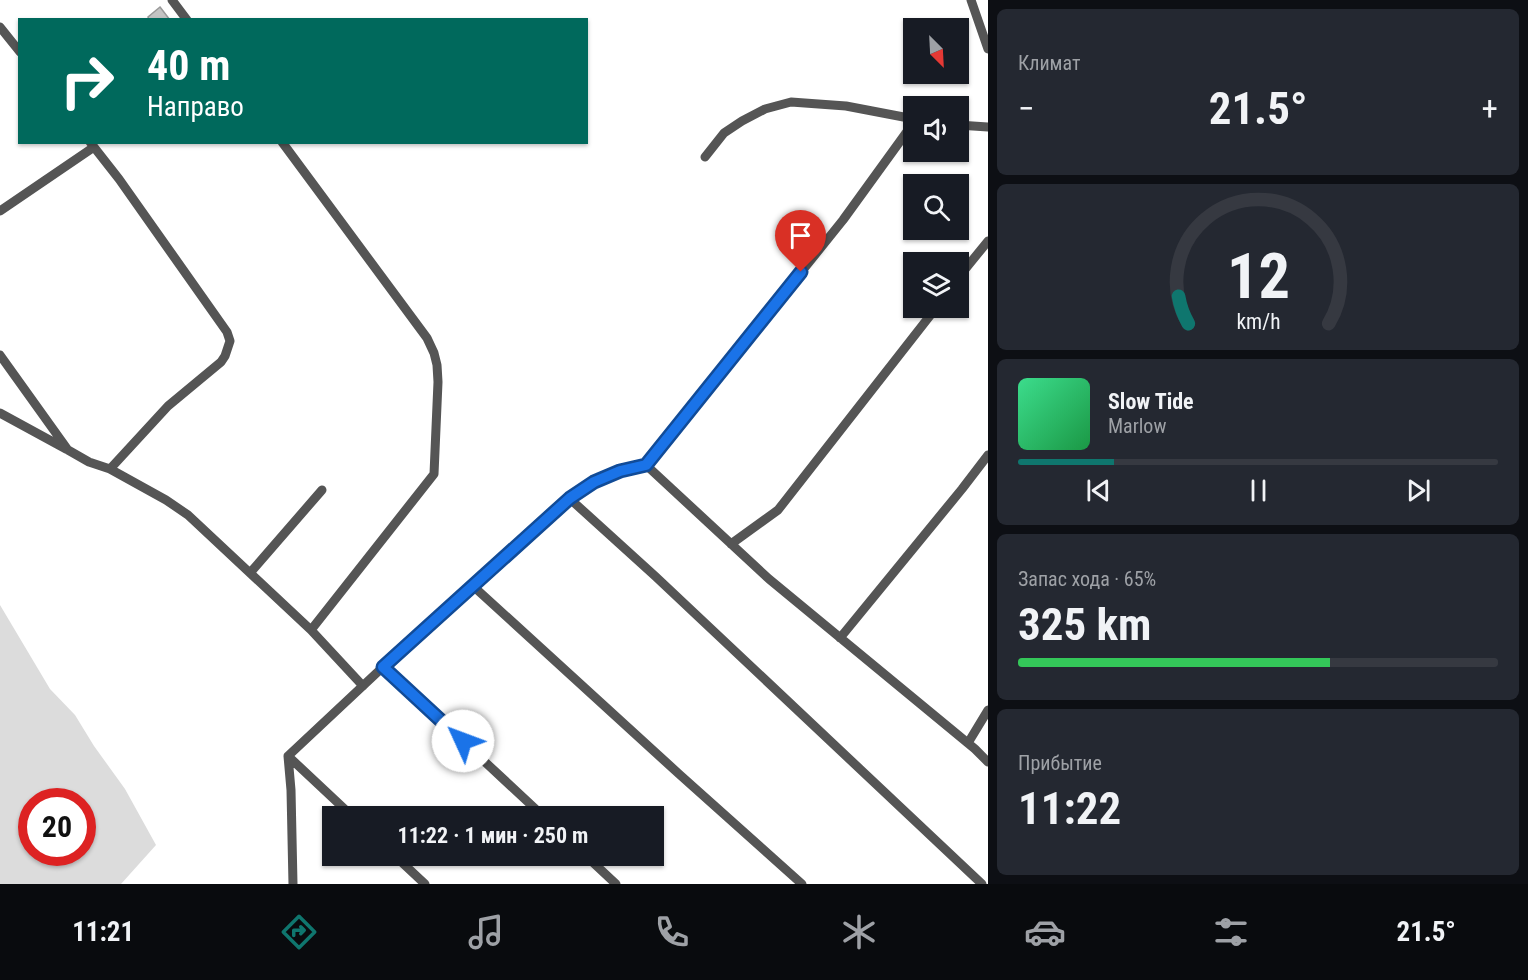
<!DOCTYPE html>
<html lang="ru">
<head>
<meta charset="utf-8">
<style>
  :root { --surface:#171b24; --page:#242831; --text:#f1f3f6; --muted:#9ea1a6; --line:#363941; --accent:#0f766e }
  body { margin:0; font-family:"Roboto Condensed",sans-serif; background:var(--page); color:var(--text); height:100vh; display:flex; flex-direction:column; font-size:22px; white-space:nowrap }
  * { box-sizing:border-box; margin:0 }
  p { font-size:20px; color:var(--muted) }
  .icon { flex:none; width:33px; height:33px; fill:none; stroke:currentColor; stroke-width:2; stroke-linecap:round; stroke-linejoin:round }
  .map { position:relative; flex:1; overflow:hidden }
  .panel { display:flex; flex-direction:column; gap:9px; padding:9px; background:#0d0f14; width:540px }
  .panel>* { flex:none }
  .top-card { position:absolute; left:18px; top:18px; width:570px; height:126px; border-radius:0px; box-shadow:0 2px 4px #0004; background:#00695c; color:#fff; overflow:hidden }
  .needle { width:39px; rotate:156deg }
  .buttons { position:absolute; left:903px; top:18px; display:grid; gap:12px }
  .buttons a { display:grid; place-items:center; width:66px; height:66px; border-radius:0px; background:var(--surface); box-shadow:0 2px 4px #0004; font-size:30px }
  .speed { position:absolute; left:18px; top:788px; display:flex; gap:12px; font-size:30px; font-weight:700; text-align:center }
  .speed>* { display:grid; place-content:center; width:78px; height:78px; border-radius:50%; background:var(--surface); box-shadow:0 2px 4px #0004; line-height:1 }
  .speed .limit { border:9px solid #d22; background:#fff; color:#111 }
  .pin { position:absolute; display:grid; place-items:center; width:51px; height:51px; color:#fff; margin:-62px -26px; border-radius:50% 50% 50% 0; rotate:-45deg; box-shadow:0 0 6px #0007 }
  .pin .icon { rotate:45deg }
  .me { position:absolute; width:66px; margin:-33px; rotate:313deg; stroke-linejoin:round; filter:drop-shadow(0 0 4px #0008) }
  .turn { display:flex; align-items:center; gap:21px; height:126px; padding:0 30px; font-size:27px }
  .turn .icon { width:78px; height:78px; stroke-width:2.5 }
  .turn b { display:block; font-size:42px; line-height:51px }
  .big { font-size:45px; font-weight:700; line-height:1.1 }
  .panel .widget { flex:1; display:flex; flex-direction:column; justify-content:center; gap:9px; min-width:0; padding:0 21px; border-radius:9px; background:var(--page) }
  .panel .dial { align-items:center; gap:0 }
  .dial svg { height:156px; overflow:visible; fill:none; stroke:var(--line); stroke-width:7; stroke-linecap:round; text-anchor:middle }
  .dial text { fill:var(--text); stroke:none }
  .song { display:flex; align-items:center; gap:18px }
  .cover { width:72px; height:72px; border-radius:9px; background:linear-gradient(135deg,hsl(150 70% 55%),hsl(140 70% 35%)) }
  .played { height:6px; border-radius:3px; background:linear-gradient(90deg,var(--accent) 20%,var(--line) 20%) }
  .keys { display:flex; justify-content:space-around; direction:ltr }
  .heat { display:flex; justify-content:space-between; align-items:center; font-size:33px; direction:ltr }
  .charge { height:9px; border-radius:4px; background:linear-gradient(90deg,#34c759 65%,var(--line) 0) }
  .trip { position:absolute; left:322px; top:806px; width:342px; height:60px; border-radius:0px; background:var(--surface); box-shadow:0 2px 4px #0004; font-weight:700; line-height:60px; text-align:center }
  .tabs { display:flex; height:96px; justify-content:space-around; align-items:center; background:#090b0e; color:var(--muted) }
  .tabs .icon { width:42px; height:42px }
  .tabs .active { color:var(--accent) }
  .tabs b { font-size:27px; color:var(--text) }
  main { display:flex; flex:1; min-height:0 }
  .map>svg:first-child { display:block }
  .green { fill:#dcdcdc; fill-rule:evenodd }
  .building { fill:#c4c4c4; stroke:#999; stroke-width:1.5 }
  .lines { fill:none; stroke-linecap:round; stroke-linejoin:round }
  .lane { stroke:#555; stroke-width:9 }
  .route-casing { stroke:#114b97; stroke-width:15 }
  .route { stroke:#1a73e8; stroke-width:10 }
</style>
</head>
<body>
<main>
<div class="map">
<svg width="988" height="884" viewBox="0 0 988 884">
  <rect width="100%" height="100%" fill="#fff"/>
  <path class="green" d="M 0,605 L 50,689 L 75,715 L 94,746 L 125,789 L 156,845 L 121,884 L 0,884 ZM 32,801 L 82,801 L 82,852 L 32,852 Z"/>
  <path class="building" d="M 160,7 L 170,20 L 149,20 L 148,17 Z"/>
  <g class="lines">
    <path class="lane" d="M 172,0 L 187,20
      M 971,0 L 988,49
      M 0,27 L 20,52
      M 958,125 L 988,127
      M 90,142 L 119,179 L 227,332 L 230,341 L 225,356 L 221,362 L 168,406 L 110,469
      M 282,142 L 427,338 L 434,353 L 437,365 L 438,382 L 434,474 L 311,630
      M 705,157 L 724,133 L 742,121 L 765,109 L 791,102 L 846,106 L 914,119
      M 0,211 L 94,147
      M 958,278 L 988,241
      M 0,355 L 68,450 L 89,462 L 110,469 L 166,500 L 188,515 L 311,630 L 363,686
      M 0,413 L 66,449
      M 646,465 L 843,220 L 914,122
      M 569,498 L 655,576 L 982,884
      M 731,544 L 778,510 L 936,308
      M 250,573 L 322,490
      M 473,586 L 679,774 L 802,884
      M 840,638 L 962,489 L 988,455
      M 383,667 L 543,816
      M 968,743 L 988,710
      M 288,756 L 291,790 L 293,884
      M 352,816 L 288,756 L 383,667 L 569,498 L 594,482 L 620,471 L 646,465 L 769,579 L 975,749 L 988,762
      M 394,855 L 425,884
      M 585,855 L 616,884"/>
  </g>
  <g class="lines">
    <defs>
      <path id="route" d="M 463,741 L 383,667 L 570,498 L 594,482 L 620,471 L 646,465 L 801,272"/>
    </defs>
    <use href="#route" class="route-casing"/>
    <use href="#route" class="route"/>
  </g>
</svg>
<div class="buttons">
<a><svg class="needle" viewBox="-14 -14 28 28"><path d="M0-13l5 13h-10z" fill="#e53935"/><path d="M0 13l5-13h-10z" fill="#9ea1a6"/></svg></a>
<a><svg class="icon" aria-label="sound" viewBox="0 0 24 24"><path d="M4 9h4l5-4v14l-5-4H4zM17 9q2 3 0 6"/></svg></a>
<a><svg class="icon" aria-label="search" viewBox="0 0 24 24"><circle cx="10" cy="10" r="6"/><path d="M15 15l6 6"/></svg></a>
<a><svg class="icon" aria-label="layers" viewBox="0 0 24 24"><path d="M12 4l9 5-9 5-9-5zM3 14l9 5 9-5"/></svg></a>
</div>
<div class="speed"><div class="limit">20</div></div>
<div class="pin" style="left:801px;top:272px;background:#d93025"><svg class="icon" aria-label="arrive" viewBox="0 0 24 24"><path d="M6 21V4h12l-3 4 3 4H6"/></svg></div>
<svg class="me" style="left:463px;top:741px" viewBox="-20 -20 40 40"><circle r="19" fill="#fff"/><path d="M0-13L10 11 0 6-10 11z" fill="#1a73e8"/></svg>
<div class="trip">11:22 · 1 мин · 250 m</div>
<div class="top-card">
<div class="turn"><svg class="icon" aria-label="right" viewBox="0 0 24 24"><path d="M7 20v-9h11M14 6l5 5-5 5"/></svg><div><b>40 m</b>Направо</div></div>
</div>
</div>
<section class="panel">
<div class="widget"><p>Климат</p>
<div class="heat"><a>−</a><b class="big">21.5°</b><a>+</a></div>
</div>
<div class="widget dial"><svg viewBox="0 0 100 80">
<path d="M14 69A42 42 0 1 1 86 69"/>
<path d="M14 69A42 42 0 0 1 9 55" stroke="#0f766e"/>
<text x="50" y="56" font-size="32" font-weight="700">12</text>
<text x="50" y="72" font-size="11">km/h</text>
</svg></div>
<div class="widget">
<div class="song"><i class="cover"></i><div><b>Slow Tide</b><p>Marlow</p></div></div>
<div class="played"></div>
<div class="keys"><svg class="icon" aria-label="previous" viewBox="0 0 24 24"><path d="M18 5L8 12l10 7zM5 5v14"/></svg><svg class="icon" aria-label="pause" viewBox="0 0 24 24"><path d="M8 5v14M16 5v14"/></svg><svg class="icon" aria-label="next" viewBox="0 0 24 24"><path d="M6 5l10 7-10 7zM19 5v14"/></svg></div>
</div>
<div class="widget"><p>Запас хода · 65%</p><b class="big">325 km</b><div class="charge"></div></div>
<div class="widget"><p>Прибытие</p><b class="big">11:22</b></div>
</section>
</main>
<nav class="tabs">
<b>11:21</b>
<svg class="icon active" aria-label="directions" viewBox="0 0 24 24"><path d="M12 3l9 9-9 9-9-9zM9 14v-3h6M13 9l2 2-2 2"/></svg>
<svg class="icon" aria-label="music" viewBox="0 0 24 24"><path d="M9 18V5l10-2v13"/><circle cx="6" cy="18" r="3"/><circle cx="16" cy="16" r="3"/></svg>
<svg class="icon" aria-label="phone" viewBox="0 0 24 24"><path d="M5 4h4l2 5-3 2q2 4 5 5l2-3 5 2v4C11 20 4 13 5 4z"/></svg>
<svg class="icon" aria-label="climate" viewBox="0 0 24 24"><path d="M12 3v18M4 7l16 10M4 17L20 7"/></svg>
<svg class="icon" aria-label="car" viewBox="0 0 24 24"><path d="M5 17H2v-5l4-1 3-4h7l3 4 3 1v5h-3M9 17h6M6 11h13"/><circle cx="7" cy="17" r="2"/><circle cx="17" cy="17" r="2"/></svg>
<svg class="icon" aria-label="filters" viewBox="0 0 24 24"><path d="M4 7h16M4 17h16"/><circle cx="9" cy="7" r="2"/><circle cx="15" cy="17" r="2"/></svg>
<b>21.5°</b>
</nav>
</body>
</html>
